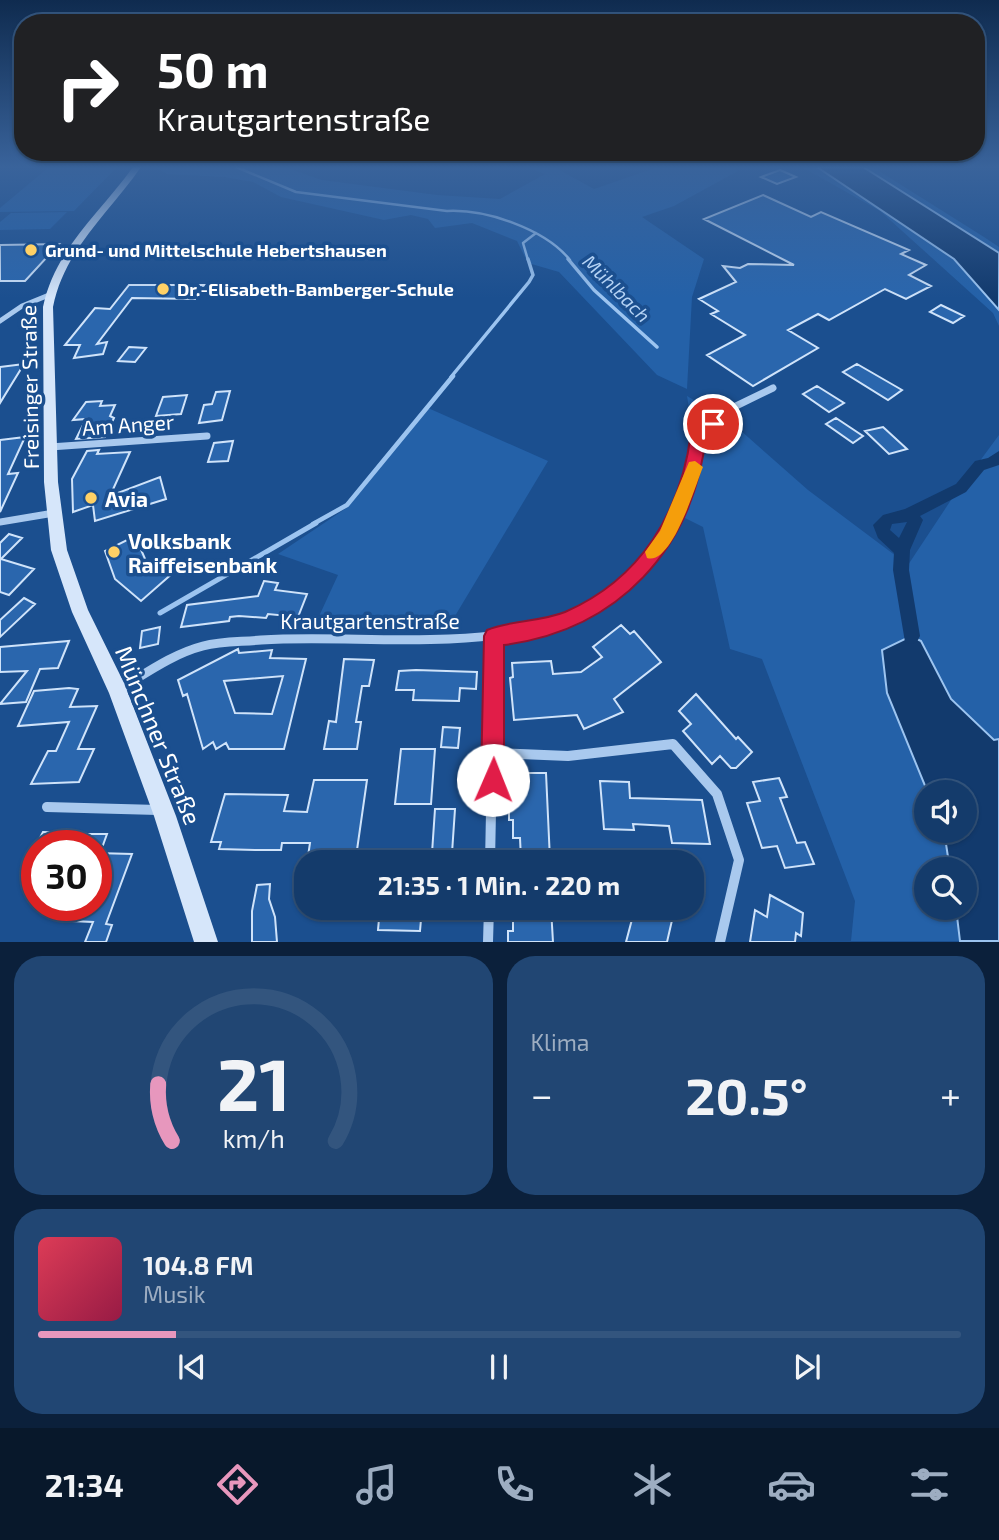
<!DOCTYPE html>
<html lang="de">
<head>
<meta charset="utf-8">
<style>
  :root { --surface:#143b6b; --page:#214673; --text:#f1f3f6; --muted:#9dadc1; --line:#33557e; --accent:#e797bd }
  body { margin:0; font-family:"Exo 2",sans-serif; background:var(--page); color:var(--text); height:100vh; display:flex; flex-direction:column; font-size:26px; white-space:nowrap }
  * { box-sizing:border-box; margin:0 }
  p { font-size:23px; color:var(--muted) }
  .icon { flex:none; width:38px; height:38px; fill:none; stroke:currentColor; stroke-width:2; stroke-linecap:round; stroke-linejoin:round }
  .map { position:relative; height:942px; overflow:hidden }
  .details { display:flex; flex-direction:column; gap:14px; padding:14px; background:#0b203b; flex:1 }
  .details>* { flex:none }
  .top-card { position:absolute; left:14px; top:14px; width:971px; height:147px; border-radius:28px; box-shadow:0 2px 5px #0004,0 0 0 2px var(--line); background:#202124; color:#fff; overflow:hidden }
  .tools { position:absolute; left:914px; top:780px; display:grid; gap:14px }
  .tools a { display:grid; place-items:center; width:63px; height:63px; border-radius:50%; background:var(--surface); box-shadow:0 2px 5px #0004,0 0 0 2px var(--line); font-size:35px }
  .speed { position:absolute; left:21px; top:830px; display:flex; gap:14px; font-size:35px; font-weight:700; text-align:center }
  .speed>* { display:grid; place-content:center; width:91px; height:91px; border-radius:50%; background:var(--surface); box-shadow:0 2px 5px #0004,0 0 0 2px var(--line); line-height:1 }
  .speed .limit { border:10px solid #d22; background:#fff; color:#111 }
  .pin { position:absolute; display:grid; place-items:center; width:60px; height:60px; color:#fff; margin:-30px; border:4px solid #fff; border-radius:50%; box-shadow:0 2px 7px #0007 }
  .me { position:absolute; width:77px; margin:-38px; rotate:1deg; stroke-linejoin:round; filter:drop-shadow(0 0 5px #0008) }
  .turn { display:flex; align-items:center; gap:24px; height:147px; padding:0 28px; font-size:32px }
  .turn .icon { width:91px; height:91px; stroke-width:2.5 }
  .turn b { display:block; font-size:49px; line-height:60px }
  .big { font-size:52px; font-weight:700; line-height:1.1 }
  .details .tile { flex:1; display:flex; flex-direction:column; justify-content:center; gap:10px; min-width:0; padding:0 24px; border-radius:28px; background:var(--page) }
  .details .dial { align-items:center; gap:0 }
  .dial svg { height:182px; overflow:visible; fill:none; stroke:var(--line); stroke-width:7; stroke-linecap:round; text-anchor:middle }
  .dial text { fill:var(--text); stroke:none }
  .song { display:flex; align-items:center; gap:21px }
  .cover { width:84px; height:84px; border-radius:10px; background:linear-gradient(135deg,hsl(350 70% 55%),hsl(340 70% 35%)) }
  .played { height:7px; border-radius:4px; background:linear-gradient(90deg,var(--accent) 15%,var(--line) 15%) }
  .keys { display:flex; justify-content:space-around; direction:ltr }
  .heat { display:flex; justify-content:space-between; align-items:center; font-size:38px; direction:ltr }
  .details .tiles { flex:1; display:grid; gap:14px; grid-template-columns:1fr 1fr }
  .tile:last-child { grid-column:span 2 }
  .trip { position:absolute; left:294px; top:850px; width:410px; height:70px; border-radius:28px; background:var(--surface); box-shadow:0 2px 5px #0004,0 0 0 2px var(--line); font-weight:700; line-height:70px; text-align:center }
  .menu { display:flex; height:112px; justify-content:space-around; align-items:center; background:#08182b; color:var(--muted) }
  .menu .icon { width:49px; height:49px }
  .menu .selected { color:var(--accent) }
  .menu b { font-size:32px; color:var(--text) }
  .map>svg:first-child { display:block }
  .green { fill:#2461a8 }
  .water { fill:#123a6d; stroke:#9cc4f0; stroke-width:2 }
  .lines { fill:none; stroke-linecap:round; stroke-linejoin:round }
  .stream-far3 { stroke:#9cc4f0; stroke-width:2.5 }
  .stream-far2 { stroke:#9cc4f0; stroke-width:3.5 }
  .stream-far1 { stroke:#9cc4f0; stroke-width:4.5 }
  .stream { stroke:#9cc4f0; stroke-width:5 }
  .canal { fill:#123a6d; fill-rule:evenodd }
  .building { fill:#2a66ad; stroke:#cfe3fa; stroke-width:2; fill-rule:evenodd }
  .minor-far3 { stroke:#a9c9ee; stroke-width:5 }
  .minor-far2 { stroke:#a9c9ee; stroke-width:7 }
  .minor-far1 { stroke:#a9c9ee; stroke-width:9 }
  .minor { stroke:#a9c9ee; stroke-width:10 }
  .secondary { fill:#d6e6fa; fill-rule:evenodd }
  .route { fill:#e11d48; stroke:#92132f; stroke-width:2 }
  .slow { fill:#f59e0b }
  .poi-dot { fill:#ffd166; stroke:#1b4f8f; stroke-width:2.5 }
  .labels { text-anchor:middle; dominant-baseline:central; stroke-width:7; stroke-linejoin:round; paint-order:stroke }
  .far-poi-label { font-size:18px; font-weight:bold; fill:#fff; stroke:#1b4f8f; text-anchor:start }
  .far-water-label { font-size:19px; font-style:italic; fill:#b5d3f5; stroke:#1b4f8f }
  .street-label { font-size:21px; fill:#fff; stroke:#1b4f8f }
  .poi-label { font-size:21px; font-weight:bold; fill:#fff; stroke:#1b4f8f; text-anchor:start }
  .near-street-label { font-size:24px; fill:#fff; stroke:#1b4f8f }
</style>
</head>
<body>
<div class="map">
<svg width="999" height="942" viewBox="0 0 999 942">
  <rect width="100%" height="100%" fill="#1b4f8f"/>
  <path class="green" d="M 49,167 L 117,167 L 74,211 L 0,212 L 0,208 Z
    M 155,167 L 284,167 L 322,180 L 437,195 L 500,199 L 545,174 L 525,167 L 554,167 L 594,189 L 658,167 L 733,167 L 738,171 L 674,206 L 642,217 L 704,259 L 692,297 L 687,389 L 657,375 L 559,272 L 528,263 L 517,241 L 472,223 L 435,228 L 428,219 L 411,215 L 384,220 L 281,197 L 253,182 L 224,177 L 167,174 Z
    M 802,167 L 817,167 L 954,259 L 999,310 L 999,326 L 993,313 L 880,211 Z
    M 863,167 L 871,167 L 879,171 L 984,237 L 999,247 L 999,253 Z
    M 67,212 L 50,229 L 0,230 L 0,222 L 11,213 Z
    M 687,396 L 731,422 L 808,490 L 908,565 L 951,500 L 999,435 L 999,739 L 995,740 L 951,699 L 921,641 L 887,693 L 928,793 L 926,793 L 926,831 L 944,831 L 950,870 L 926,870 L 926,908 L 956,908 L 960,941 L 851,941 L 855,901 L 762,659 L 730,649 L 703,527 L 671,511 C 685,466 696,444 687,396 Z
    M 428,408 L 548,461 L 446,631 L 315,625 L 338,575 L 278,554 L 348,507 Z"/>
  <path class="water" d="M 817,167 L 863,167 L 999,253 L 999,310 L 954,259 Z
    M 911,636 L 921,641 L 951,699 L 994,740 L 999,739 L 999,941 L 960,941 L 956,908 L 964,908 L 964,870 L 950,870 L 944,831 L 964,831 L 964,793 L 928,793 L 887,693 L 882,650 Z"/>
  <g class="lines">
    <path class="stream-far3" d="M 236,167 L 296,192 L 447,211 C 486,209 545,229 570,260
      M 528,260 L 523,243 L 536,233"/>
    <path class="stream-far2" d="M 568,259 L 594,290 L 657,347
      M 451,377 L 529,282 L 533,275 L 528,259"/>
    <path class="stream-far1" d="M 313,524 L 347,505 L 453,376"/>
    <path class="stream" d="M 160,613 L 316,523"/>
    <path class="canal" d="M 999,451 L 999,465 L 984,470 L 966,492 L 920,516 L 923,520 L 910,550 L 909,570 L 920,636 L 917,642 L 911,644 L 905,642 L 893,570 L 894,553 L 878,538 L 873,525 L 883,515 L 905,509 L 956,484 L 975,461 L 988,458 ZM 907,522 L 899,538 L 890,530 L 892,524 Z"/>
  </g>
  <path class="building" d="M 780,170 L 796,177 L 777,184 L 761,177 Z
    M 763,195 L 811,217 L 821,212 L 909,250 L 901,254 L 926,265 L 909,275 L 931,286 L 906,299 L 885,289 L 829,320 L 818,314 L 788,330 L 818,348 L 753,386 L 707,355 L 745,335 L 711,314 L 718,311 L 699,299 L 736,282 L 723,266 L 740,268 L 748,264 L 794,265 L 704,219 Z
    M 59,244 L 25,281 L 0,281 L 0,245 Z
    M 129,285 L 204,285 L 195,299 L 132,298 L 97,344 L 107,342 L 103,354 L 74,358 L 80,345 L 65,345 L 95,308 L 110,309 Z
    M 941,305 L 964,316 L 953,323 L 930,312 Z
    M 129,347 L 146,348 L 135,362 L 118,361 Z
    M 24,364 L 0,403 L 0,367 Z
    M 857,364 L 902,390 L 888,400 L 843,372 Z
    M 817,386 L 844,403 L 829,412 L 803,394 Z
    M 230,391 L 222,420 L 199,423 L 204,405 L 212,404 L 216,392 Z
    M 187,395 L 181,414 L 156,416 L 163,397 Z
    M 102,401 L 100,406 L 115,405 L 110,416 L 114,418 L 105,437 L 76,439 L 86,419 L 73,420 L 86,402 Z
    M 836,418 L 863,436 L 853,443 L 826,424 Z
    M 883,427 L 907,449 L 889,454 L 865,431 Z
    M 25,437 L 8,474 L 18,473 L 0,512 L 0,440 Z
    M 233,441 L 228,461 L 208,462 L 214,443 Z
    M 99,450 L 97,454 L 130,452 L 110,496 L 160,477 L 166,499 L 95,521 L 93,505 L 73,512 L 72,479 L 87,451 Z
    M 9,534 L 22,538 L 1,559 L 34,569 L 9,595 L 0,592 L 0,543 Z
    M 135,536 L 149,568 L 159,560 L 174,572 L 141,601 L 115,579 L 105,551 Z
    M 264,581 L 278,583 L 275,590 L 307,594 L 298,617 L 268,614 L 266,618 L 239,616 L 230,617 L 229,621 L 181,627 L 187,605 L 258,596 Z
    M 24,598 L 35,604 L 0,637 L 0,620 Z
    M 621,625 L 630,634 L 634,631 L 661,662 L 614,699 L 623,712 L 584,729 L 577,715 L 514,720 L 510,678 L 513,677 L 512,663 L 551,661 L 553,674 L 581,672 L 602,657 L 593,647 Z
    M 160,627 L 158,644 L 140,648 L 142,631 Z
    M 69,641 L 58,668 L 40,669 L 26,702 L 0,704 L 27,671 L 0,672 L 0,647 Z
    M 238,649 L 239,653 L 272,650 L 270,658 L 306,659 L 284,749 L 229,749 L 226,743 L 216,749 L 213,742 L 203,749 L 187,694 L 183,696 L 178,680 ZM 283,676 L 272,714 L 235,713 L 224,681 Z
    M 344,659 L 374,660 L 369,686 L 362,686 L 356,722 L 361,722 L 357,749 L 324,749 L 329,721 L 336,722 Z
    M 416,670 L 477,672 L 476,689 L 460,688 L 459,701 L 413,700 L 414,690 L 396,690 L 399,671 Z
    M 69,688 L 78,689 L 70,707 L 97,706 L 78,749 L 94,749 L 79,782 L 31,784 L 48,751 L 56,751 L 69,722 L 18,726 L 34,691 Z
    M 696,694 L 736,739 L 738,737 L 752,752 L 736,768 L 731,768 L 720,756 L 712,764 L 683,731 L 691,724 L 679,711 Z
    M 443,727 L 460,728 L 458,748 L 441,747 Z
    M 401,749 L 435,749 L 431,804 L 395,804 Z
    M 520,773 L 546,773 L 550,860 L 521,859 L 520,838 L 513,838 L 513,820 L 509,820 L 509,809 L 513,809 L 513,793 L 520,793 Z
    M 779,778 L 787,797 L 780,798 L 797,843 L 805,842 L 814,864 L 785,868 L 777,846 L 762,848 L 747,803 L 760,801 L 753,782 Z
    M 314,780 L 367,780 L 356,857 L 340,857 L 339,863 L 307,863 L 310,843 L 282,843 L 281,850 L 255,850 L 219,849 L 221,842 L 211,842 L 225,794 L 288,795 L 284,811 L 307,812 Z
    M 600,781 L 629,782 L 630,798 L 702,800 L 710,844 L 672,843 L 669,826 L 633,824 L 634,830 L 604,829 Z
    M 435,809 L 455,809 L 452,853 L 432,853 Z
    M 43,832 L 88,834 L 107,834 L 103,845 L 36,845 Z
    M 96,853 L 132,854 L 106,924 L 112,925 L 106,942 L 85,942 L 93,922 L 72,921 L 79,905 L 96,905 Z
    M 270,884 L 269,899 L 275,917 L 277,942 L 252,942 L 252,911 L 257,885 Z
    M 770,895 L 803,913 L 801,936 L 796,933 L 795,942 L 750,942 L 755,910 L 767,917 Z
    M 380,908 L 422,908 L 420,931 L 378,930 Z
    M 521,908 L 551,908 L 553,942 L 508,942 L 508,931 L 513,931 L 513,911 L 521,911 Z
    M 635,908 L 661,908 L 673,916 L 667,942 L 626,942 Z"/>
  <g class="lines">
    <path class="minor-far3" d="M 0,321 L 22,306 L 49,295"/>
    <path class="minor-far2" d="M 50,447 L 207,436
      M 0,522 L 54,513
      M 671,524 L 688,484 L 699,433 L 736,406 L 773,388"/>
    <path class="minor-far1" d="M 118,690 C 145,674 172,654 203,646 C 222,641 242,642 261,640 C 403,631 592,677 672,523
      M 493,709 L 494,636"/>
    <path class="minor" d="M 494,753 L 568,756 L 673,744 L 717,794 L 739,860 L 720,942
      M 47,807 L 158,810
      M 490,863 L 493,708
      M 488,942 L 489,908"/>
    <path class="secondary" d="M 133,167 L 141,167 C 109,213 64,250 53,307 L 58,482 L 67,550 L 88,610 L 124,683 L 176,816 L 218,942 L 194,942 L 154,816 L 109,693 L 72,612 L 51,550 L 44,482 L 43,307 C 55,249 100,213 133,167 Z"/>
  </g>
  <linearGradient id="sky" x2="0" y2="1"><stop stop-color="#0f2b4f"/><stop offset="0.56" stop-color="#39639b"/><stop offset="1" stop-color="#39639b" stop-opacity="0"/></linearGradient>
  <rect width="999" height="298" fill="url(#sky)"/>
  <path class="route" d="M 713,418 L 720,424 L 706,435 C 694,549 618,630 504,645 L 504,780 L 501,789 L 493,792 L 484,789 L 481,780 L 484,636 L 487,630 C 511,620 540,622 565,612 C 641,579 681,512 691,433 Z"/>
  <path class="slow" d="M 695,461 L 703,467 C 695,486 672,566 647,558 L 645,552 L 660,531 L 689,462 Z"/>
  <g class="poi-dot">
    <circle cx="31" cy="250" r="7"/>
    <circle cx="163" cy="289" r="7"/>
    <circle cx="91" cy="498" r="7"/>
    <circle cx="114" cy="552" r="7"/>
  </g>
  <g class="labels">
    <g class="far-poi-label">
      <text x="45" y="250">Grund- und Mittelschule Hebertshausen</text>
      <text x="177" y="289">Dr.-Elisabeth-Bamberger-Schule</text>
    </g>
    <g class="far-water-label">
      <text transform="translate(617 288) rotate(45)">Mühlbach</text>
    </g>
    <g class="street-label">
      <text transform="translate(29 387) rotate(-91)">Freisinger Straße</text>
      <text transform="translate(128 424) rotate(-4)">Am Anger</text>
      <text x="370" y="620">Krautgartenstraße</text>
    </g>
    <g class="poi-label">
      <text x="105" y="498">Avia</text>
      <text x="128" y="540">Volksbank<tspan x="128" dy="24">Raiffeisenbank</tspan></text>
    </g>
    <g class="near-street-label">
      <text transform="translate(159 735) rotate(68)">Münchner Straße</text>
    </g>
  </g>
</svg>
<div class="tools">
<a><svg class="icon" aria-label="sound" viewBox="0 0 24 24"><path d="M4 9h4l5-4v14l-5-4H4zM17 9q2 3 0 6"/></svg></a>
<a><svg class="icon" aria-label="search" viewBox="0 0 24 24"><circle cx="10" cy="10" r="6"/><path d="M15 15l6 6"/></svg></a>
</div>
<div class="speed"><div class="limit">30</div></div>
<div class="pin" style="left:713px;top:424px;background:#d93025"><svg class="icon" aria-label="arrive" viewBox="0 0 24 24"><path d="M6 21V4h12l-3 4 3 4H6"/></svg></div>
<svg class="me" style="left:493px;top:780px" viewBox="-20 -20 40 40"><circle r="19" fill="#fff"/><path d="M0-13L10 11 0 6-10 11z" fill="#e11d48"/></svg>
<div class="trip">21:35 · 1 Min. · 220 m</div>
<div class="top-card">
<div class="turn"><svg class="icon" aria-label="right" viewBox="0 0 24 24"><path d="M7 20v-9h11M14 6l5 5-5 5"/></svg><div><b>50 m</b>Krautgartenstraße</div></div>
</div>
</div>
<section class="details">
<div class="tiles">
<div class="tile dial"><svg viewBox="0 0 100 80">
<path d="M14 69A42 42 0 1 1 86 69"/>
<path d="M14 69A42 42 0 0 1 8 44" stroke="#e797bd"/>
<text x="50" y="56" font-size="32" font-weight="700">21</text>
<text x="50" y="72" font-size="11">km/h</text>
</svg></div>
<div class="tile"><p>Klima</p>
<div class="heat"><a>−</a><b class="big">20.5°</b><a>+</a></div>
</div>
<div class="tile">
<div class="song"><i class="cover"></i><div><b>104.8 FM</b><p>Musik</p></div></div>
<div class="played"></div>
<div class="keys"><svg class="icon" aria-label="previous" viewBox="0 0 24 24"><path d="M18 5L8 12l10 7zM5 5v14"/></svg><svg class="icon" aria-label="pause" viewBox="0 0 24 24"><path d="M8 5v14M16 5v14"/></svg><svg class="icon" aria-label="next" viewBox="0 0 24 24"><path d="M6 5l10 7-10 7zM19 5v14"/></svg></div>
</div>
</div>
</section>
<nav class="menu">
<b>21:34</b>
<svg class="icon selected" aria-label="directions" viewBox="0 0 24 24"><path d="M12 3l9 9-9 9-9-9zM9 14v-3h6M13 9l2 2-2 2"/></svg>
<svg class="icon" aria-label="music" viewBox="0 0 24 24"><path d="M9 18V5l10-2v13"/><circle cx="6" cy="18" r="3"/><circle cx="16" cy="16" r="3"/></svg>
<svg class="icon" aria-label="phone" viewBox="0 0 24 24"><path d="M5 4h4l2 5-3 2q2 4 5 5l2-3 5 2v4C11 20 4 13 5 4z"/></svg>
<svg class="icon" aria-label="climate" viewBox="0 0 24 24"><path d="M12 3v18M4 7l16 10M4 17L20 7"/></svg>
<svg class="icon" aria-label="car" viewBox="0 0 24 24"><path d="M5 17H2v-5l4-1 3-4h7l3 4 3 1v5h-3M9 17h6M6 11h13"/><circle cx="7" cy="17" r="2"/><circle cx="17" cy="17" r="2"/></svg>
<svg class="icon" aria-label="filters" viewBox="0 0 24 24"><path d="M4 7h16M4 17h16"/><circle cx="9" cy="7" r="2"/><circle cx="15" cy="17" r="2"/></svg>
</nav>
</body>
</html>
